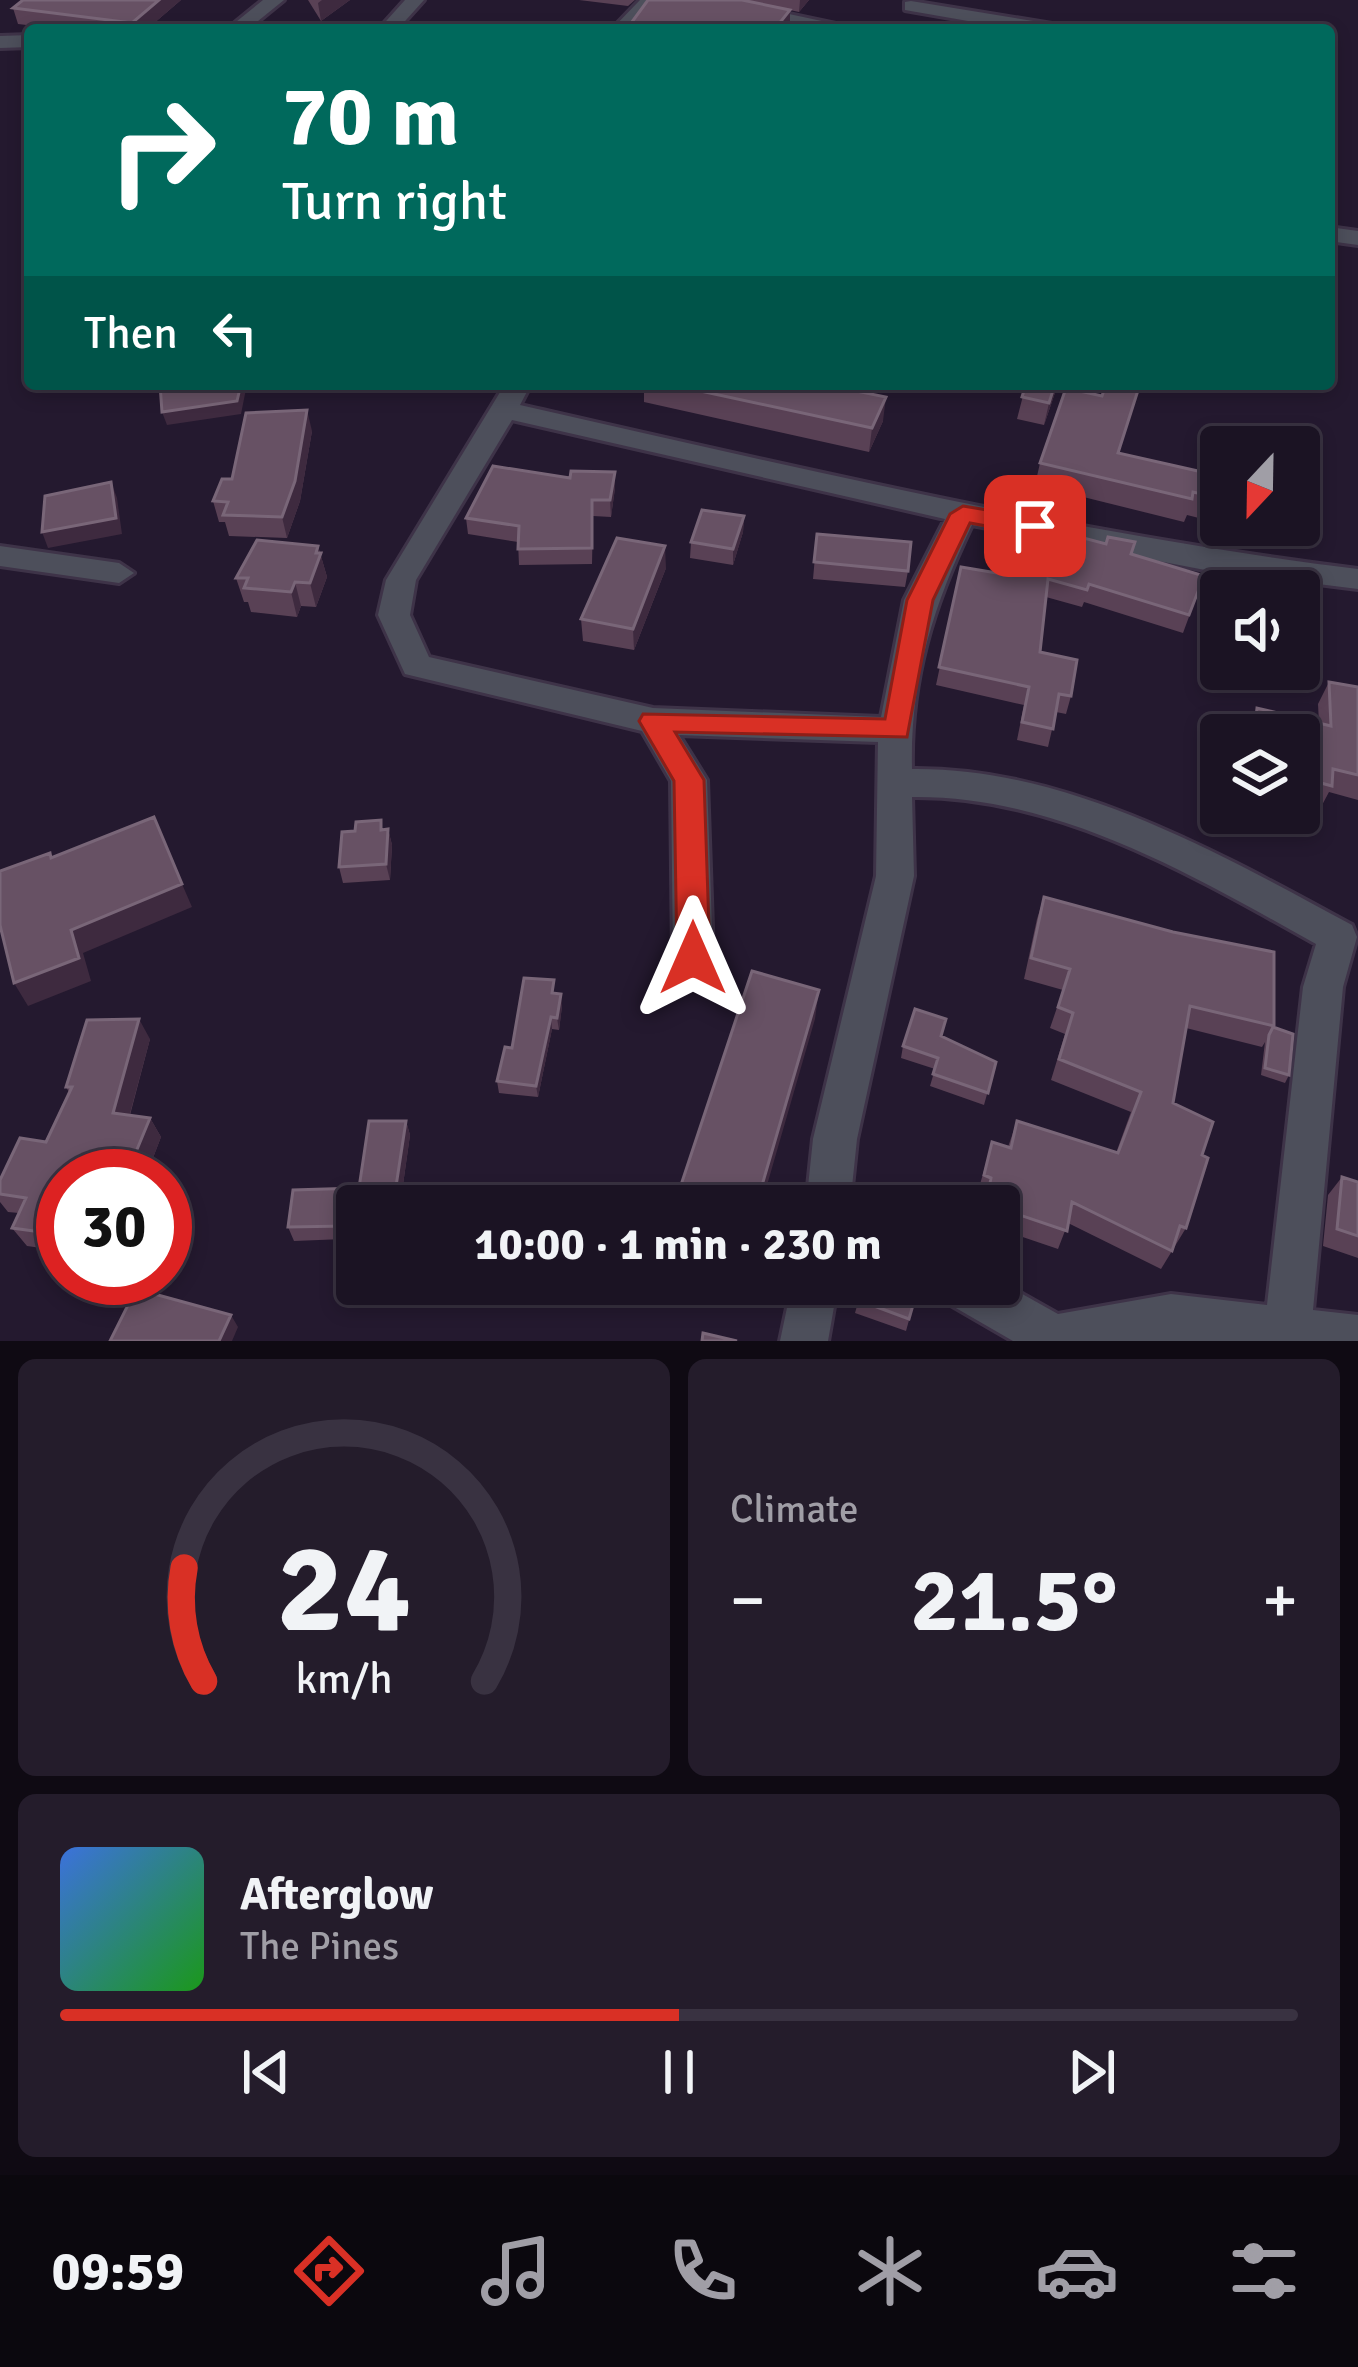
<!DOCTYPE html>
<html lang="en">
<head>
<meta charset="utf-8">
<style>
  :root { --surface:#1b1323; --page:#241c2b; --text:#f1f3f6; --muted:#a09ea6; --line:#393241; --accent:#d93025 }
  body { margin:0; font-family:Signika,sans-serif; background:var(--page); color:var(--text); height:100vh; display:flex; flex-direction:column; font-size:45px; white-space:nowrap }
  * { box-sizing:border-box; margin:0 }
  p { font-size:39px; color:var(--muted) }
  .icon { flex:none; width:66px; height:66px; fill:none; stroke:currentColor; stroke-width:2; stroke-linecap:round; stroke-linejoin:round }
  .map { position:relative; height:1341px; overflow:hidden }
  .details { display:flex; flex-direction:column; gap:18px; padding:18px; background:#0f0a13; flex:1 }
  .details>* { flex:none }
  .hud { position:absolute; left:24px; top:24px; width:1311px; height:366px; border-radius:12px; box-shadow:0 6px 18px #0003,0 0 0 3px var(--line); background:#00695c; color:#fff; overflow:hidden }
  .needle { width:78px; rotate:202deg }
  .tools { position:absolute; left:1200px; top:426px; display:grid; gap:24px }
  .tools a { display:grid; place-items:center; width:120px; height:120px; border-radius:12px; background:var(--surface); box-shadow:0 6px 18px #0003,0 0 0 3px var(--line); font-size:60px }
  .speed { position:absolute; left:36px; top:1149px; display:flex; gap:24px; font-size:60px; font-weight:700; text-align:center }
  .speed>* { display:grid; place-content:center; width:156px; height:156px; border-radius:50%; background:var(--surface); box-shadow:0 6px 18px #0003,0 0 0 3px var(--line); line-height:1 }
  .speed .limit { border:18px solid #d22; background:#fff; color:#111 }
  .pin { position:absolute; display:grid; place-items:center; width:102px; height:102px; color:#fff; margin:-51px; border-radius:24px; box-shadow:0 6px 18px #0006 }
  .me { position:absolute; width:132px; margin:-66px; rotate:0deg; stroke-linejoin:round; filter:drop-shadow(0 0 9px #0008) }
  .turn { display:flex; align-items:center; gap:42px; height:252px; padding:0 60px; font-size:54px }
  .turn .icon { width:156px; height:156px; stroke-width:2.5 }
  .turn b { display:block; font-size:84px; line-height:102px }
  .then { display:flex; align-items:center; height:114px; padding:0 60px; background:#0003; gap:24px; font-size:45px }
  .big { font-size:90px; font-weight:700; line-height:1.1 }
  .details .card { flex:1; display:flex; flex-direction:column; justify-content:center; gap:18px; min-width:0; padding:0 42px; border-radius:18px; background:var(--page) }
  .details .dial { align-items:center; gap:0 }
  .dial svg { height:312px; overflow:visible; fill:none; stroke:var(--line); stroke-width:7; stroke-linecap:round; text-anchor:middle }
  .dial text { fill:var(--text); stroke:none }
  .song { display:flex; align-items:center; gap:36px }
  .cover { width:144px; height:144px; border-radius:18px; background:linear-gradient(135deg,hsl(220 70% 55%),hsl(120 70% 35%)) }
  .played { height:12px; border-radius:6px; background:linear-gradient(90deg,var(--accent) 50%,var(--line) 50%) }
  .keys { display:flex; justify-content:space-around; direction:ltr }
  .heat { display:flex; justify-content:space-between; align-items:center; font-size:66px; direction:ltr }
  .details .tiles { flex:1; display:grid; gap:18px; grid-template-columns:1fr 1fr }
  .card:last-child { grid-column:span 2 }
  .trip { position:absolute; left:336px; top:1185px; width:684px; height:120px; border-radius:12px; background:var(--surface); box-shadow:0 6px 18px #0003,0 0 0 3px var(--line); font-weight:700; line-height:120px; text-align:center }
  .tabs { display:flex; height:192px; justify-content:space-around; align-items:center; background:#0b080e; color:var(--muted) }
  .tabs .icon { width:84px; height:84px }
  .tabs .selected { color:var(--accent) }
  .tabs b { font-size:54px; color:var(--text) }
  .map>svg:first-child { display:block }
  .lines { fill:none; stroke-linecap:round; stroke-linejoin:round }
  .street-casing { stroke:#3e3348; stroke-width:6 }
  .street { fill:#4d4f5b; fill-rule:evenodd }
  .wall { fill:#594155 }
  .shaded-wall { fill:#3e2a3f }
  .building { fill:#675164; stroke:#796678; stroke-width:3 }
  .route { fill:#d93025; stroke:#8d1f18; stroke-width:3 }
</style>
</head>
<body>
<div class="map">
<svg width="1358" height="1341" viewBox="0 0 1358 1341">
  <rect width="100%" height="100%" fill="#24192f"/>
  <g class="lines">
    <defs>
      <path id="street" d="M 263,0 L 284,0 L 247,30 L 226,30 Z
        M 405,0 L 424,0 L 397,30 L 378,30 Z
        M 640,0 L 659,0 L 631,30 L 611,30 Z
        M 684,0 L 723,0 L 864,30 L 825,30 Z
        M 911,1 L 1052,24 L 1061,30 L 1019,30 L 905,10 L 905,2 Z
        M 30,35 L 30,47 L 0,48 L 0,36 Z
        M 1329,227 L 1358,231 L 1358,245 L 1329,241 Z
        M 505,384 L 531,384 L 520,405 C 798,468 1075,534 1358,569 L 1358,589 L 1205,570 L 972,525 C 933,606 910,679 912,769 C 1067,767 1219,853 1352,925 L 1357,937 L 1343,987 L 1313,1310 L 1358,1315 L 1358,1341 L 1013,1341 L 942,1300 L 935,1284 L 999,1281 L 1058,1314 L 1171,1294 L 1267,1305 L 1303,987 L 1316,944 C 1194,876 1057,795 912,797 L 914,876 L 857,1139 L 850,1206 L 806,1206 L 813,1139 L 876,876 L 878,742 L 679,735 L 707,780 L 713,957 L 707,969 L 693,974 L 679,969 L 673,957 L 671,781 L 642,731 L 405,674 L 378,615 L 386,580 ZM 512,420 L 945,519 L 904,600 L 881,717 L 653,708 L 429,657 L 410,615 L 416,580 Z
        M 0,546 L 119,563 L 134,573 L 119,583 L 0,566 Z
        M 792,1284 L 838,1284 L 828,1341 L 780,1341 Z"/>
    </defs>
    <use href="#street" class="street-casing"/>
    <use href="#street" class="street"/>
  </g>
  <path class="wall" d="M 23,0 L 181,0 L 146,30 L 70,30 L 18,24 L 13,8 Z
    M 308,0 L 350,0 L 321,21 Z
    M 579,0 L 635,0 L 628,6 Z
    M 745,0 L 809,0 L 799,12 Z
    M 644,384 L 856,384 L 853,390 L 883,421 L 869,452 L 644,402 Z
    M 916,384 L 954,384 L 950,392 Z
    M 1026,384 L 1058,384 L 1044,425 L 1017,419 Z
    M 312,431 L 300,501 L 287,538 L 229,536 L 225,522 L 219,522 L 213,501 L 232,479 Z
    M 1119,453 L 1206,495 L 1199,518 L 1187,515 L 1184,522 L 1035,485 L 1040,463 Z
    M 1221,478 L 1221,509 L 1214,507 L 1214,495 Z
    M 615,488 L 611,517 L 593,516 L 592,564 L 519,565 L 518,542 L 468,534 L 466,518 Z
    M 744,516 L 743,532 L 733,565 L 690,558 L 691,542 Z
    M 817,534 L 908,571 L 905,587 L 813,579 Z
    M 1074,541 L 1131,554 L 1204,576 L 1183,633 L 1084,602 L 1082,607 L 1046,597 L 1040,652 L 1071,696 L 1066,714 L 1056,712 L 1048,747 L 1017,740 L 1024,705 L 936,685 L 961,567 L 997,573 Z
    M 318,546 L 327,577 L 316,607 L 301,606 L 297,617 L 251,612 L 248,602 L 244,602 L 236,578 Z
    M 666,568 L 634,650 L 583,641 L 581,619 Z
    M 1329,682 L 1358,687 L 1358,800 L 1329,792 L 1321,807 L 1299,802 L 1299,735 L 1247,735 L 1257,708 L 1319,723 L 1318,704 Z
    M 388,829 L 392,845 L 390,880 L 343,883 L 339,867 L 355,831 Z
    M 1044,897 L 1173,932 L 1274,952 L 1273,1027 L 1289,1075 L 1285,1083 L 1261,1075 L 1265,1042 L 1262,1047 L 1186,1028 L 1173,1103 L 1202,1155 L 1186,1228 L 1161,1269 L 1068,1223 L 1058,1249 L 999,1229 L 999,1206 L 983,1206 L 985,1197 L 977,1195 L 992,1142 L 1008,1147 L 1017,1121 L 1116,1153 L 1131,1112 L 1051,1080 L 1065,1034 L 1050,1028 L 1063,990 L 1024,979 L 1037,919 Z
    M 555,994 L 562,1006 L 559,1030 L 552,1029 L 538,1097 L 499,1093 L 497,1081 L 512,1048 Z
    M 942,1037 L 996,1062 L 984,1105 L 930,1086 L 935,1069 L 901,1058 L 903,1046 Z
    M 150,1039 L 130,1115 L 150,1118 L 161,1137 L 146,1176 L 63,1176 L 63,1251 L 27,1246 L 12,1228 L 19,1213 L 8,1212 L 0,1202 L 0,1180 L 46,1142 L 69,1092 L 66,1087 Z
    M 406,1121 L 410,1135 L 400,1206 L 357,1206 L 357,1275 L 347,1275 L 342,1262 L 344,1239 L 294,1241 L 288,1227 L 359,1188 Z
    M 1342,1177 L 1358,1182 L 1358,1258 L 1323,1246 L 1328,1195 Z
    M 611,1284 L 656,1284 L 652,1297 Z
    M 696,1284 L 739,1284 L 735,1297 Z
    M 863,1284 L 919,1284 L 906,1331 L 855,1313 Z"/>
  <path class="shaded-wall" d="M 159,0 L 181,0 L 146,30 L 134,30 L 132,23 Z
    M 322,0 L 350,0 L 321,21 L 318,3 Z
    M 800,0 L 809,0 L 799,12 Z
    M 790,10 L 790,27 L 787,30 L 774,30 Z
    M 241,384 L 247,384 L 241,414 L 167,425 L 162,412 Z
    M 1055,384 L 1058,384 L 1044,425 L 1049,403 Z
    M 886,397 L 883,421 L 869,452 L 872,428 Z
    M 307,410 L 312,431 L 300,501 L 287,538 L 282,517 Z
    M 615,472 L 615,488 L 611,517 L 610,500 Z
    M 111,482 L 117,498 L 122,534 L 48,548 L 42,532 Z
    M 744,516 L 743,532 L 733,565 L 733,549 Z
    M 318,546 L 327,577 L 316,607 L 310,583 Z
    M 665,546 L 666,568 L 634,650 L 633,629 Z
    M 295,582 L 301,606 L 297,617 L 291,592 Z
    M 388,829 L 392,845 L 390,880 L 386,864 Z
    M 182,884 L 192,907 L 83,953 L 91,981 L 28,1006 L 14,983 L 71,930 Z
    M 819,990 L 815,1019 L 761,1206 L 756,1206 Z
    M 561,994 L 562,1006 L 559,1030 L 557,1018 Z
    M 551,1017 L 552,1029 L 538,1097 L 536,1086 Z
    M 139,1019 L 150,1039 L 125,1132 L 113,1113 Z
    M 150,1118 L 161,1137 L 146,1176 L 126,1176 Z
    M 406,1121 L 410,1135 L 400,1206 L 393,1206 Z
    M 231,1315 L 238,1327 L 232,1341 L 219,1341 Z"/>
  <path class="building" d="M 23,0 L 159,0 L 132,23 L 13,8 Z
    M 648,0 L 742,0 L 790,10 L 774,30 L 626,30 Z
    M 160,384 L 241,384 L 237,401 L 162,412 Z
    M 668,384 L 848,384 L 846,389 L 886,397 L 872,428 Z
    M 1026,384 L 1055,384 L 1049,403 L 1022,397 Z
    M 1106,384 L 1140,384 L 1118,453 L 1211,474 L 1206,495 L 1193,492 L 1192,499 L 1040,463 L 1066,388 L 1102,396 Z
    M 307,410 L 295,481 L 282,517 L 223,515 L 228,502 L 213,501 L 222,479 L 232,479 L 246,413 Z
    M 1262,441 L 1278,447 L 1246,447 L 1250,442 L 1258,446 Z
    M 493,466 L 570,478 L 571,471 L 615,472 L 610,500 L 592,500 L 592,548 L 518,549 L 519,526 L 466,518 Z
    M 111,482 L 116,518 L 42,532 L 45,496 Z
    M 702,510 L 744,516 L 733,549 L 691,542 Z
    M 1011,519 L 1074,541 L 1076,536 L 1106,544 L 1108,537 L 1135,542 L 1131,554 L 1204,576 L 1189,615 L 1089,584 L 1087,590 L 1048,579 L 1040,652 L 1077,660 L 1071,696 L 1059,694 L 1053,729 L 1022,722 L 1029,687 L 939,667 L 961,567 L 997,573 Z
    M 817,534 L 911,542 L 908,571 L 814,562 Z
    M 617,538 L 665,546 L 633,629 L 581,619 Z
    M 257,540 L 318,546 L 316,553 L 321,553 L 310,583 L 295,582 L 291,592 L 244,588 L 248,578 L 236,578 Z
    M 1329,682 L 1358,687 L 1358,775 L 1333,769 L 1332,786 L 1299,777 L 1299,735 L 1254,735 L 1257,708 L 1331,726 Z
    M 154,817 L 182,884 L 71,930 L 79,958 L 14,983 L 0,925 L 0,871 L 50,853 L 51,858 Z
    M 381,820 L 381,830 L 388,829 L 386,864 L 339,867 L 342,832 L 355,831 L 356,822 Z
    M 1044,897 L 1173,932 L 1274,952 L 1274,1026 L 1190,1006 L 1173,1103 L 1213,1122 L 1202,1155 L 1208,1158 L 1186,1228 L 1180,1226 L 1172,1251 L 1072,1202 L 1067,1231 L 999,1208 L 999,1206 L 986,1203 L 991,1178 L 984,1175 L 992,1142 L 1011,1148 L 1017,1121 L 1118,1153 L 1141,1092 L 1059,1059 L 1073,1013 L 1058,1007 L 1070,969 L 1031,958 Z
    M 752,971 L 819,990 L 756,1206 L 674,1206 Z
    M 524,978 L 554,980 L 552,993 L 561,994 L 557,1018 L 551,1017 L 536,1086 L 497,1081 L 505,1047 L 512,1048 Z
    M 915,1009 L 946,1019 L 941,1036 L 996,1062 L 988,1093 L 933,1074 L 938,1058 L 903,1046 Z
    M 139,1019 L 113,1113 L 150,1118 L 126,1176 L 63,1176 L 63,1235 L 12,1228 L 26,1198 L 0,1194 L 0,1180 L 20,1138 L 46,1142 L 72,1087 L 66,1087 L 87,1020 Z
    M 1273,1027 L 1293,1034 L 1289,1075 L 1265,1068 L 1269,1035 Z
    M 369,1121 L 406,1121 L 393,1206 L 357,1206 L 357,1261 L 342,1262 L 346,1226 L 288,1227 L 293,1190 L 359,1188 Z
    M 1342,1177 L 1358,1182 L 1358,1236 L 1337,1229 Z
    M 863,1284 L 919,1284 L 909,1319 L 858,1300 Z
    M 136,1289 L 231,1315 L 219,1341 L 110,1341 Z
    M 703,1333 L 737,1341 L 702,1341 Z"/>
  <path class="route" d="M 963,506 L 1035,518 L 1047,526 L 1035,535 L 970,523 L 933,600 L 907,737 L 675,732 L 704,780 L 710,958 L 705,967 L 682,967 L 677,958 L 674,781 L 639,721 L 643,714 L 885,719 L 907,600 L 950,514 Z"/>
</svg>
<div class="tools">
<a><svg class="needle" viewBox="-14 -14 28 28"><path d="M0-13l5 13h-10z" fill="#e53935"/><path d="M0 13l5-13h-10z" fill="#a09ea6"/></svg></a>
<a><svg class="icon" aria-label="sound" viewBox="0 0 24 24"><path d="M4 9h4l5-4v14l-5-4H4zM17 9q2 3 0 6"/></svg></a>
<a><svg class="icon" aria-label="layers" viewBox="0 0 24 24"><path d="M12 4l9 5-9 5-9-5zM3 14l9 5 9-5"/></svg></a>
</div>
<div class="speed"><div class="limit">30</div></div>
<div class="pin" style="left:1035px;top:526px;background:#d93025"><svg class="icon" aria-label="arrive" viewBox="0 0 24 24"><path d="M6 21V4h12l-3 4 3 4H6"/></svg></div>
<svg class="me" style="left:693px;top:958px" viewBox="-20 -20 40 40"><path d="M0-17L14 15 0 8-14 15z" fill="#d93025" stroke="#fff" stroke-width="4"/></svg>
<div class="trip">10:00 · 1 min · 230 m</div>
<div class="hud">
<div class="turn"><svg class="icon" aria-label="right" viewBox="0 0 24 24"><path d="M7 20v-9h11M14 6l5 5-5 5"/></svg><div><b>70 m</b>Turn right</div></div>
<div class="then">Then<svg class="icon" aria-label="left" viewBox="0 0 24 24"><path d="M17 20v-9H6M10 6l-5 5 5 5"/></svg></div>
</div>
</div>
<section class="details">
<div class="tiles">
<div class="card dial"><svg viewBox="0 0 100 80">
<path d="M14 69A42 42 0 1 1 86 69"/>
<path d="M14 69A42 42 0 0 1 9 40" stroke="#d93025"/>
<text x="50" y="56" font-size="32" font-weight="700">24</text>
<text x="50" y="72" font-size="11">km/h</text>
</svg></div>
<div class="card"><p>Climate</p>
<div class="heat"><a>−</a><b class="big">21.5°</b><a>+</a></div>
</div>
<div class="card">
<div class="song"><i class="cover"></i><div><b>Afterglow</b><p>The Pines</p></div></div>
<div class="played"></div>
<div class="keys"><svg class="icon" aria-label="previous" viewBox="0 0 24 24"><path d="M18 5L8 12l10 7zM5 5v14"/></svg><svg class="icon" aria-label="pause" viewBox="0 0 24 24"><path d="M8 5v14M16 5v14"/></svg><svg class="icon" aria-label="next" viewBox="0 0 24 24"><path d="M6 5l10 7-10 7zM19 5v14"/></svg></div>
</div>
</div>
</section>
<nav class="tabs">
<b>09:59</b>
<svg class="icon selected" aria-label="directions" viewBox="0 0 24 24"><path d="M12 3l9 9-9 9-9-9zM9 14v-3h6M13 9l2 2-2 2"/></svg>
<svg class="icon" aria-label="music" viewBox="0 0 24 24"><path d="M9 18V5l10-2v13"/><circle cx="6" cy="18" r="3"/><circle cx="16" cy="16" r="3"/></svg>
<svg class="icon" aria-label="phone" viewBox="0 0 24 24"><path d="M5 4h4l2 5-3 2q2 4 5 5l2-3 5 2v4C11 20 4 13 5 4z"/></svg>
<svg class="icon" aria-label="climate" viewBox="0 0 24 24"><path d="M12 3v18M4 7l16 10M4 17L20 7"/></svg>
<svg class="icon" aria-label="car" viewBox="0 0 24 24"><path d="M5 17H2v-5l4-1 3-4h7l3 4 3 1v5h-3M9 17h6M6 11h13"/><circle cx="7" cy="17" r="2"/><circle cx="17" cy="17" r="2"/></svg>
<svg class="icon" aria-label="filters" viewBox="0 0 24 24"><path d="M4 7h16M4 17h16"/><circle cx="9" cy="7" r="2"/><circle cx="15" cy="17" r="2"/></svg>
</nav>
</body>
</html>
